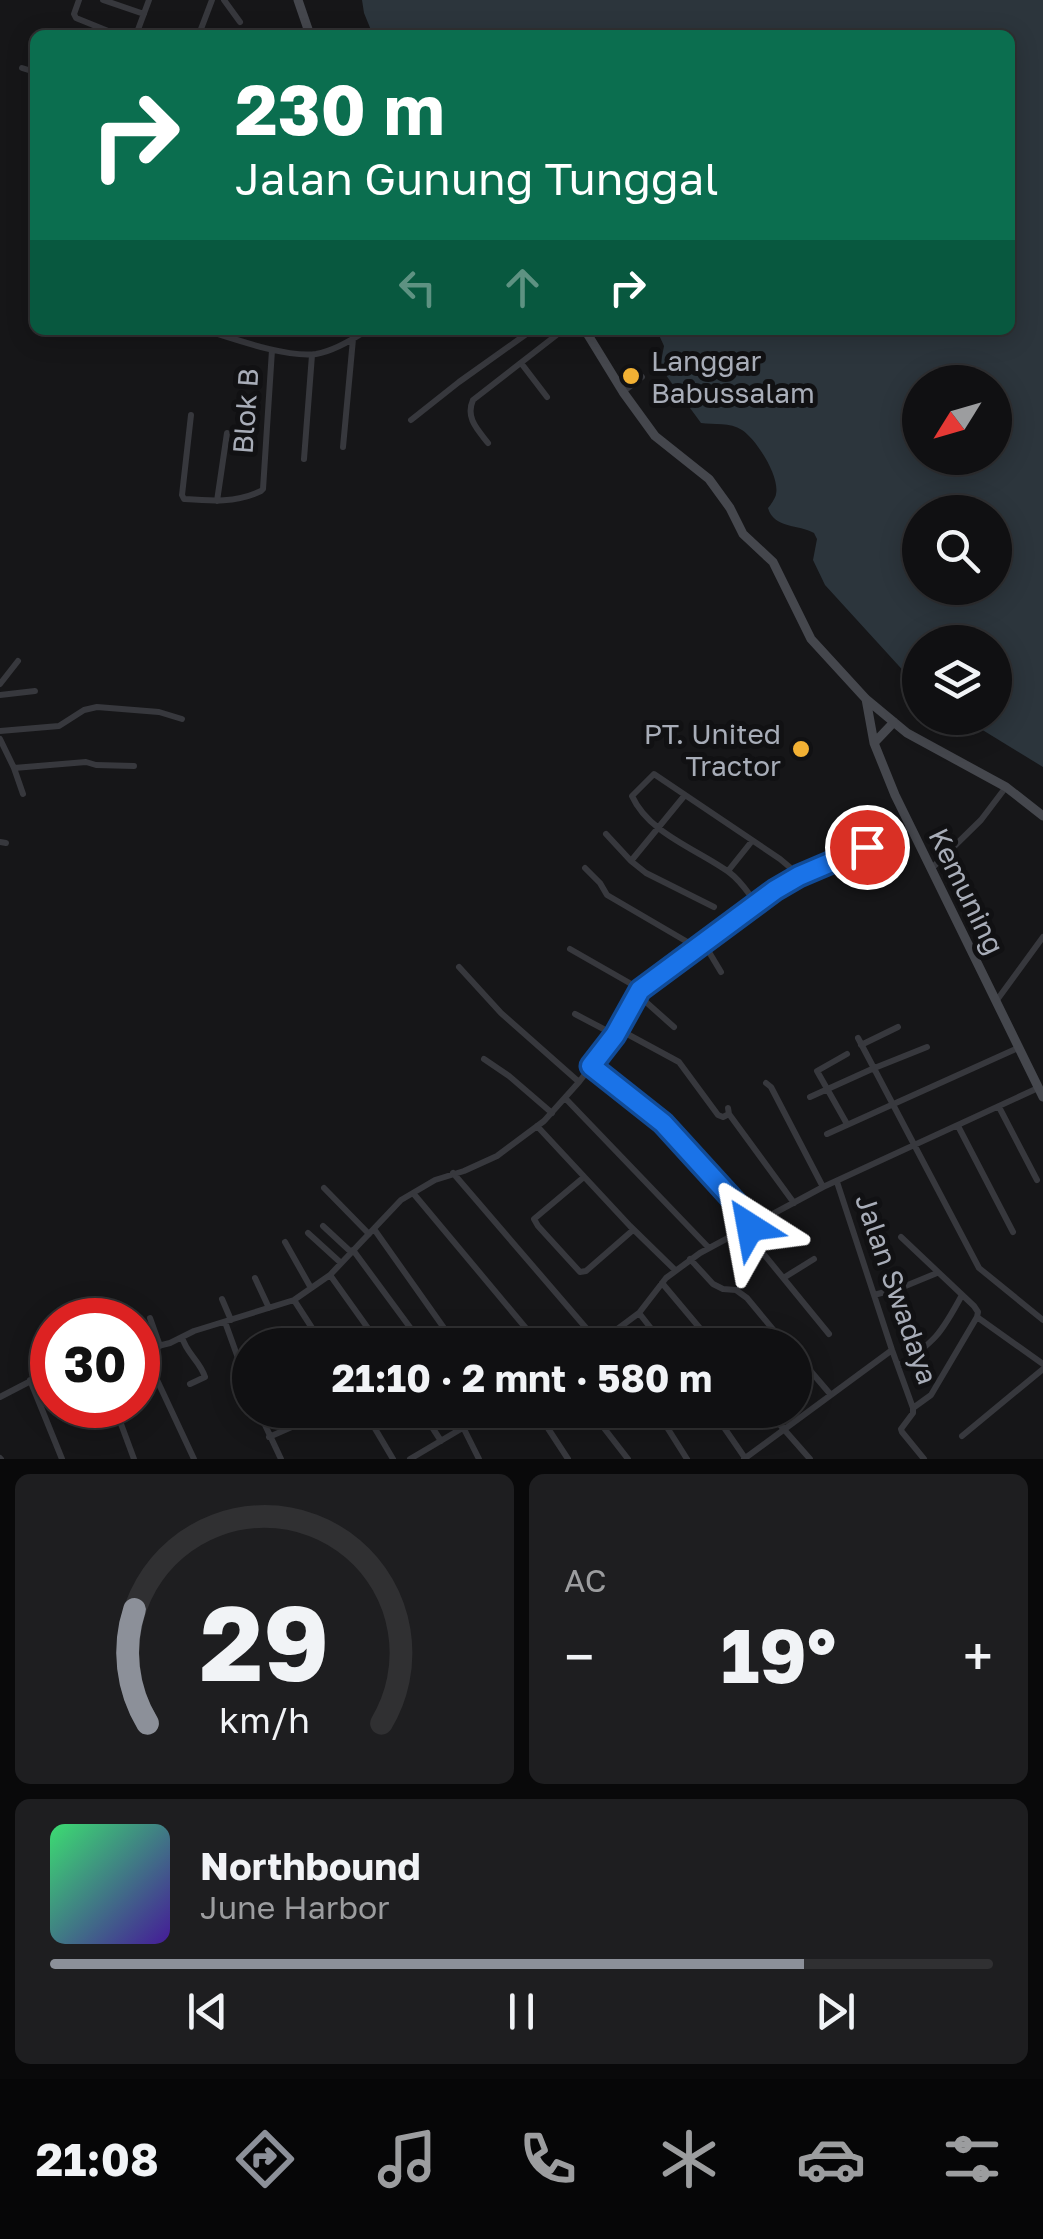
<!DOCTYPE html>
<html lang="id">
<head>
<meta charset="utf-8">
<style>
	body { margin:0; font-family:"Golos Text",sans-serif; background:#1e1e20; color:#f1f3f6; height:100vh; display:flex; flex-direction:column; font-size:38px; white-space:nowrap }
	* { box-sizing:border-box; margin:0 }
	p { font-size:32px; color:#9c9d9f }
	.icon { flex:none; width:55px; height:55px; fill:none; stroke:currentColor; stroke-width:2; stroke-linecap:round; stroke-linejoin:round }
	.map { position:relative; height:1459px; overflow:hidden }
	.panel { display:flex; flex-direction:column; gap:15px; padding:15px; background:#09090a; flex:1 }
	.panel>* { flex:none }
	.hud { position:absolute; left:30px; top:30px; width:985px; height:305px; border-radius:15px; box-shadow:0 5px 25px #0003,0 0 0 2px #303032; background:#0b6e4f; color:#fff; overflow:hidden }
	.needle { width:65px; rotate:233deg }
	.tools { position:absolute; left:902px; top:365px; display:grid; gap:20px }
	.tools a { display:grid; place-items:center; width:110px; height:110px; border-radius:50%; background:#101012; box-shadow:0 5px 25px #0003,0 0 0 2px #303032; font-size:50px }
	.speed { position:absolute; left:30px; top:1298px; display:flex; gap:20px; font-size:50px; font-weight:700; text-align:center }
	.speed>* { display:grid; place-content:center; width:130px; height:130px; border-radius:50%; background:#101012; box-shadow:0 5px 25px #0003,0 0 0 2px #303032; line-height:1 }
	.speed .limit { border:15px solid #d22; background:#fff; color:#111 }
	.pin { position:absolute; display:grid; place-items:center; width:85px; height:85px; color:#fff; margin:-42px; border:5px solid #fff; border-radius:50%; box-shadow:0 2px 10px #0007 }
	.me { position:absolute; width:110px; margin:-55px; rotate:326deg; stroke-linejoin:round; filter:drop-shadow(0 0 8px #0008) }
	.turn { display:flex; align-items:center; gap:35px; height:210px; padding:0 40px; font-size:45px }
	.turn .icon { width:130px; height:130px; stroke-width:2.5 }
	.turn b { display:block; font-size:70px; line-height:85px }
	.lanes { display:flex; align-items:center; height:95px; padding:0 40px; background:#0003; justify-content:center; gap:50px; direction:ltr }
	.lanes .off { opacity:.35 }
	.big { font-size:75px; font-weight:700; line-height:1.1 }
	.panel .tile { flex:1; display:flex; flex-direction:column; justify-content:center; gap:15px; min-width:0; padding:0 35px; border-radius:15px; background:#1e1e20 }
	.panel .dial { align-items:center; gap:0 }
	.dial svg { height:260px; overflow:visible; fill:none; stroke:#303032; stroke-width:7; stroke-linecap:round; text-anchor:middle }
	.dial text { fill:#f1f3f6; stroke:none }
	.song { display:flex; align-items:center; gap:30px }
	.cover { width:120px; height:120px; border-radius:15px; background:linear-gradient(135deg,hsl(140 70% 55%),hsl(260 70% 35%)) }
	.played { height:10px; border-radius:5px; background:linear-gradient(90deg,#8c9099 80%,#303032 80%) }
	.keys { display:flex; justify-content:space-around; direction:ltr }
	.heat { display:flex; justify-content:space-between; align-items:center; font-size:55px; direction:ltr }
	.panel .tiles { flex:1; display:grid; gap:15px; grid-template-columns:1fr 1fr }
	.tile:last-child { grid-column:span 2 }
	.trip { position:absolute; left:232px; top:1328px; width:580px; height:100px; border-radius:50px; background:#101012; box-shadow:0 5px 25px #0003,0 0 0 2px #303032; font-weight:700; line-height:100px; text-align:center }
	.menu { display:flex; height:160px; justify-content:space-around; align-items:center; background:#060607; color:#9c9d9f }
	.menu .icon { width:70px; height:70px }
	.menu .current { color:#8c9099 }
	.menu b { font-size:45px; color:#f1f3f6 }
	.map>svg:first-child { display:block }
	.water { fill:#2c353c; fill-rule:evenodd }
	.lines { fill:none; stroke-linecap:round; stroke-linejoin:round }
	.street { stroke:#37383d; stroke-width:6 }
	.secondary { stroke:#45474d; stroke-width:9 }
	.route-casing { stroke:#114b97; stroke-width:25 }
	.route { stroke:#1a73e8; stroke-width:18 }
	.poi-dot { fill:#f2b134; stroke:#111113; stroke-width:4 }
	.labels { text-anchor:middle; dominant-baseline:central; stroke-width:10; stroke-linejoin:round; paint-order:stroke }
	.poi-label { font-size:28px; fill:#a8adb8; stroke:#111113; text-anchor:start }
	.street-label { font-size:28px; fill:#a8adb8; stroke:#111113 }
</style>
</head>
<body>
<div class="map">
<svg width="1043" height="1459" viewBox="0 0 1043 1459">
	<rect width="100%" height="100%" fill="#161618"/>
	<!-- water -->
	<path class="water" d="M362,0H1043V767L963,718H995V642H920L919,688L825,585L813,560L817,539L814,533C799,524 774,529 768,508C770,506 776,497 776,494C780,476 756,439 742,430C730,422 714,425 701,423L660,367L664,346L659,335L647,337L644,330H1010V35H373L364,13ZM920,382H995V458H920ZM920,512H995V588H920Z"/>
	<g class="lines">
		<!-- street -->
		<path class="street" d="M79,0L74,14L76,18L118,35
			M103,0L144,14
			M224,0L240,22
			M201,29L212,0
			M136,35L149,0
			M22,68L35,72
			M205,330C234,339 287,358 316,354C334,351 352,340 367,330
			M521,363L547,397
			M623,392L642,377
			M191,415L182,495L184,499C211,501 236,503 261,491L263,489L272,350
			M411,420L459,382L532,330
			M488,443C478,430 465,418 473,400L563,330
			M343,447L353,339
			M304,459L312,355
			M217,501L227,433
			M0,684L18,661
			M0,695L35,691
			M0,731L59,726L84,710L97,707L159,712L182,719
			M0,739L14,768L23,794
			M14,768L86,762L96,765L134,766
			M685,795L631,861L646,873L714,907
			M606,834L631,861
			M0,842L6,843
			M585,868L600,883L607,895L696,947
			M932,868L981,820L1006,787
			M728,871L752,841
			M756,903C748,893 741,881 730,873C699,850 649,834 632,796L654,774L780,859L799,875
			M703,942L721,972
			M570,949L640,989
			M459,967L501,1013L579,1082
			M637,994L674,1027
			M997,1000L1043,937
			M575,1014L615,1035
			M618,1029L679,1062L718,1115L723,1117L729,1114
			M858,1038L979,1268L1043,1320
			M861,1045L898,1027
			M847,1054L817,1071L847,1124
			M484,1059L509,1076L552,1113
			M591,1066L663,1123L755,1224
			M766,1083L771,1087L823,1187
			M810,1097L872,1069L927,1047
			M565,1098L709,1248
			M999,1107L1037,1180
			M728,1108L729,1114L794,1203
			M537,1126L630,1226L675,1270
			M958,1126L1013,1232
			M827,1134L1018,1048
			M453,1173L599,1343
			M584,1177L534,1219L538,1226L580,1272L586,1271L633,1230
			M837,1182L892,1350L913,1408V1413L901,1429L902,1432L924,1459
			M324,1188L369,1234
			M413,1193L540,1345
			M323,1226L351,1252
			M374,1229L456,1345
			M744,1230L829,1334
			M308,1233L341,1263
			M901,1237L974,1306L978,1312L977,1317L1043,1364
			M285,1242L311,1288
			M353,1250L423,1345
			M690,1259L713,1284L723,1289L736,1290L747,1298L786,1345
			M330,1275L380,1345
			M785,1277L814,1259
			M255,1278L269,1308
			M662,1283L714,1345
			M874,1295L903,1287L937,1273
			M222,1299L231,1320
			M294,1300L323,1345
			M639,1313L664,1345
			M150,1318L160,1346
			M225,1322L250,1391
			M182,1337C186,1353 200,1361 205,1377L190,1384
			M596,1345L639,1313L666,1278L700,1253L823,1187L1038,1088
			M143,1350L194,1459
			M138,1351L170,1343L194,1331L294,1300L330,1275L401,1200L435,1180L464,1171L497,1156L544,1121L579,1082L615,1035L640,989L775,890L799,875L911,827
			M795,1356L808,1368L831,1395
			M898,1366C935,1342 941,1334 962,1295
			M30,1380L62,1459
			M0,1397L52,1370
			M114,1405L134,1459
			M913,1408L931,1395L977,1317
			M258,1410L281,1459
			M364,1410L393,1459
			M421,1410L441,1441
			M470,1410L477,1420
			M536,1410L568,1459
			M590,1410L628,1459
			M656,1410L687,1459
			M712,1410L745,1458
			M767,1410L810,1459
			M464,1429L479,1459
			M962,1436L1043,1369
			M269,1437L294,1426
			M0,1458L1,1459
			M410,1459L493,1410
			M744,1459L892,1350"/>
		<!-- secondary -->
		<path class="secondary" d="M298,0L310,35
			M585,330L623,392L655,436L709,479L730,508L743,534L773,562L811,639L866,699L907,733L1006,787L1043,816
			M866,699L874,743L895,795L1043,1097
			M874,743L894,722"/>
	</g>
	<g class="lines">
		<!-- route casing -->
		<g class="route-casing">
			<path id="route" d="M750,1227L755,1224L663,1123L591,1066L615,1035L640,990L775,890L799,876L867,847"/>
		</g>
		<!-- route -->
		<use href="#route" class="route"/>
	</g>
	<!-- markers -->
	<g class="poi-dot">
		<circle cx="631" cy="376" r="10"/>
		<circle cx="801" cy="749" r="10"/>
	</g>
	<g class="labels">
		<!-- poi labels -->
		<g class="poi-label">
			<text x="651" y="360">Langgar<tspan x="651" dy="32">Babussalam</tspan></text>
			<text x="781" y="733" text-anchor="end">PT. United<tspan x="781" dy="32">Tractor</tspan></text>
		</g>
		<!-- street labels -->
		<g class="street-label">
			<text transform="translate(245 411) rotate(-86)">Blok B</text>
			<text transform="translate(967 891) rotate(64)">Kemuning</text>
			<text transform="translate(897 1289) rotate(71)">Jalan Swadaya</text>
		</g>
	</g>
</svg>
<div class="tools">
<a><svg class="needle" viewBox="-14 -14 28 28"><path d="M0-13l5 13h-10z" fill="#e53935"/><path d="M0 13l5-13h-10z" fill="#9c9d9f"/></svg></a>
<a><svg class="icon" aria-label="search" viewBox="0 0 24 24"><circle cx="10" cy="10" r="6"/><path d="M15 15l6 6"/></svg></a>
<a><svg class="icon" aria-label="layers" viewBox="0 0 24 24"><path d="M12 4l9 5-9 5-9-5zM3 14l9 5 9-5"/></svg></a>
</div>
<div class="speed"><div class="limit">30</div></div>
<div class="pin" style="left:867px;top:847px;background:#d93025"><svg class="icon" aria-label="arrive" viewBox="0 0 24 24"><path d="M6 21V4h12l-3 4 3 4H6"/></svg></div>
<svg class="me" style="left:750px;top:1227px" viewBox="-20 -20 40 40"><path d="M0-17L14 15 0 8-14 15z" fill="#1a73e8" stroke="#fff" stroke-width="4"/></svg>
<div class="trip">21:10 · 2 mnt · 580 m</div>
<div class="hud">
<div class="turn"><svg class="icon" aria-label="right" viewBox="0 0 24 24"><path d="M7 20v-9h11M14 6l5 5-5 5"/></svg><div><b>230 m</b>Jalan Gunung Tunggal</div></div>
<div class="lanes"><svg class="icon off" aria-label="left" viewBox="0 0 24 24"><path d="M17 20v-9H6M10 6l-5 5 5 5"/></svg><svg class="icon off" aria-label="ahead" viewBox="0 0 24 24"><path d="M12 20V5M6 11l6-6 6 6"/></svg><svg class="icon" aria-label="right" viewBox="0 0 24 24"><path d="M7 20v-9h11M14 6l5 5-5 5"/></svg></div>
</div>
</div>
<section class="panel">
<div class="tiles">
<div class="tile dial"><svg viewBox="0 0 100 80">
<path d="M14 69A42 42 0 1 1 86 69"/>
<path d="M14 69A42 42 0 0 1 10 34" stroke="#8c9099"/>
<text x="50" y="56" font-size="32" font-weight="700">29</text>
<text x="50" y="72" font-size="11">km/h</text>
</svg></div>
<div class="tile"><p>AC</p>
<div class="heat"><a>−</a><b class="big">19°</b><a>+</a></div>
</div>
<div class="tile">
<div class="song"><i class="cover"></i><div><b>Northbound</b><p>June Harbor</p></div></div>
<div class="played"></div>
<div class="keys"><svg class="icon" aria-label="previous" viewBox="0 0 24 24"><path d="M18 5L8 12l10 7zM5 5v14"/></svg><svg class="icon" aria-label="pause" viewBox="0 0 24 24"><path d="M8 5v14M16 5v14"/></svg><svg class="icon" aria-label="next" viewBox="0 0 24 24"><path d="M6 5l10 7-10 7zM19 5v14"/></svg></div>
</div>
</div>
</section>
<nav class="menu">
<b>21:08</b>
<svg class="icon current" aria-label="directions" viewBox="0 0 24 24"><path d="M12 3l9 9-9 9-9-9zM9 14v-3h6M13 9l2 2-2 2"/></svg>
<svg class="icon" aria-label="music" viewBox="0 0 24 24"><path d="M9 18V5l10-2v13"/><circle cx="6" cy="18" r="3"/><circle cx="16" cy="16" r="3"/></svg>
<svg class="icon" aria-label="phone" viewBox="0 0 24 24"><path d="M5 4h4l2 5-3 2q2 4 5 5l2-3 5 2v4C11 20 4 13 5 4z"/></svg>
<svg class="icon" aria-label="climate" viewBox="0 0 24 24"><path d="M12 3v18M4 7l16 10M4 17L20 7"/></svg>
<svg class="icon" aria-label="car" viewBox="0 0 24 24"><path d="M5 17H2v-5l4-1 3-4h7l3 4 3 1v5h-3M9 17h6M6 11h13"/><circle cx="7" cy="17" r="2"/><circle cx="17" cy="17" r="2"/></svg>
<svg class="icon" aria-label="filters" viewBox="0 0 24 24"><path d="M4 7h16M4 17h16"/><circle cx="9" cy="7" r="2"/><circle cx="15" cy="17" r="2"/></svg>
</nav>
</body>
</html>
